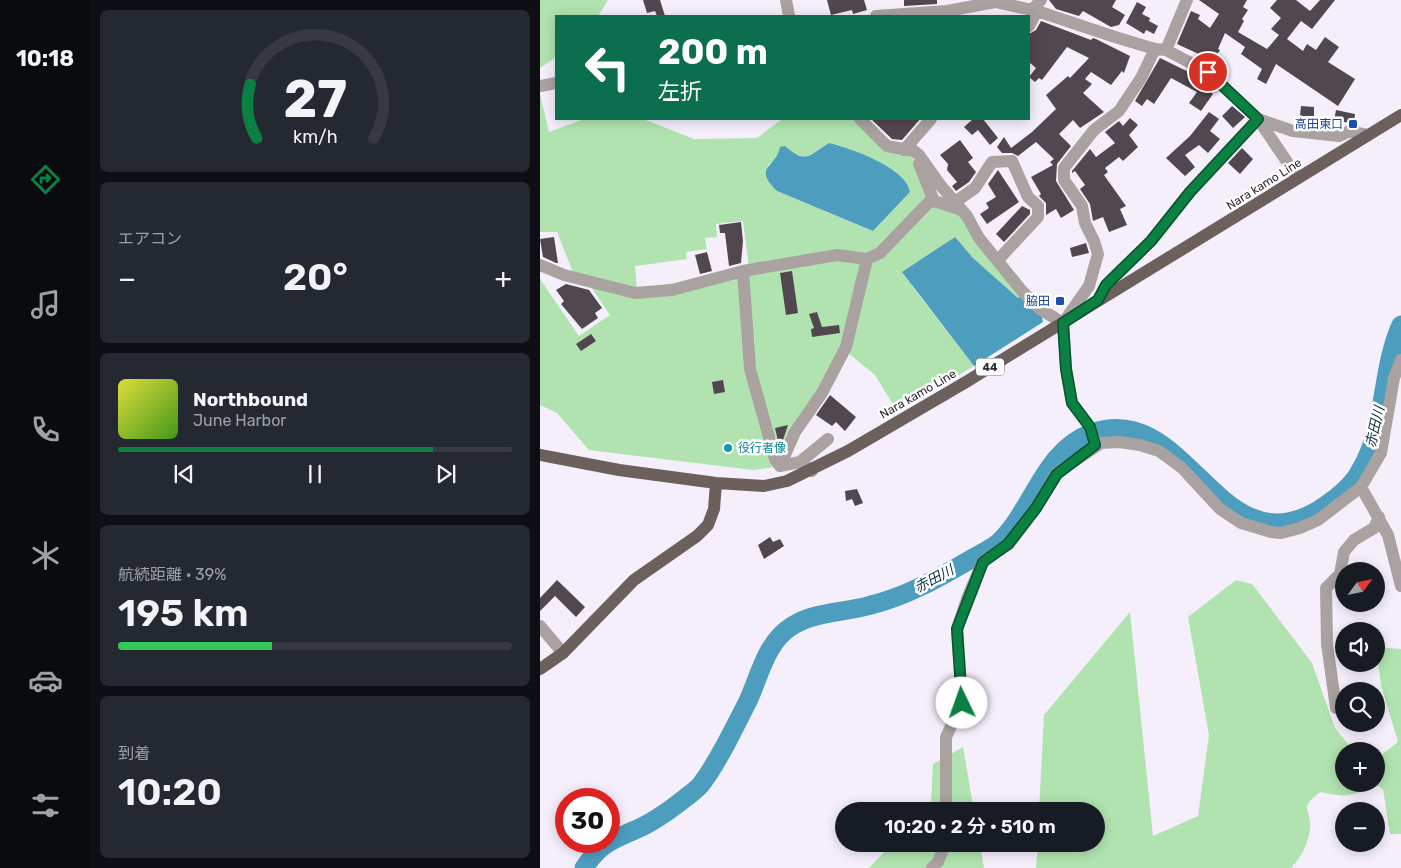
<!DOCTYPE html>
<html lang="ja">
<head>
<meta charset="utf-8">
<style>
	body { margin:0; font-family:Rubik,"Noto Sans JP",sans-serif; background:#242831; color:#f1f3f6; height:100vh; display:flex; flex-direction:column; font-size:19px; white-space:nowrap }
	* { box-sizing:border-box; margin:0 }
	p { font-size:16px; color:#9ea1a6 }
	.icon { flex:none; width:28px; height:28px; fill:none; stroke:currentColor; stroke-width:2; stroke-linecap:round; stroke-linejoin:round }
	.map { position:relative; flex:1; overflow:hidden }
	.panel { display:flex; flex-direction:column; gap:10px; padding:10px; background:#0d0f14; width:450px }
	.panel>* { flex:none }
	.banner { position:absolute; left:15px; top:15px; width:475px; height:105px; border-radius:0px; box-shadow:0 2px 12px #0003; background:#0b6e4f; color:#fff; overflow:hidden }
	.needle { width:32px; rotate:57deg }
	.fabs { position:absolute; left:795px; top:562px; display:grid; gap:10px }
	.fabs a { display:grid; place-items:center; width:50px; height:50px; border-radius:50%; background:#171b24; box-shadow:0 2px 12px #0003; font-size:25px }
	.speed { position:absolute; left:15px; top:788px; display:flex; gap:10px; font-size:25px; font-weight:700; text-align:center }
	.speed>* { display:grid; place-content:center; width:65px; height:65px; border-radius:50%; background:#171b24; box-shadow:0 2px 12px #0003; line-height:1 }
	.speed .limit { border:8px solid #d22; background:#fff; color:#111 }
	.pin { position:absolute; display:grid; place-items:center; width:42px; height:42px; color:#fff; margin:-21px; border:2px solid #fff; border-radius:50%; box-shadow:0 1px 5px #0007 }
	.me { position:absolute; width:55px; margin:-28px; rotate:357deg; stroke-linejoin:round; filter:drop-shadow(0 0 4px #0008) }
	.turn { display:flex; align-items:center; gap:18px; height:105px; padding:0 20px; font-size:22px }
	.turn .icon { width:65px; height:65px; stroke-width:2.5 }
	.turn b { display:block; font-size:35px; line-height:42px }
	.big { font-size:38px; font-weight:600; line-height:1.1 }
	.panel .tile { flex:1; display:flex; flex-direction:column; justify-content:center; gap:8px; min-width:0; padding:0 18px; border-radius:8px; background:#242831 }
	.panel .dial { align-items:center; gap:0 }
	.dial svg { height:130px; overflow:visible; fill:none; stroke:#363941; stroke-width:7; stroke-linecap:round; text-anchor:middle }
	.dial text { fill:#f1f3f6; stroke:none }
	.song { display:flex; align-items:center; gap:15px }
	.cover { width:60px; height:60px; border-radius:8px; background:linear-gradient(135deg,hsl(60 70% 55%),hsl(100 70% 35%)) }
	.played { height:5px; border-radius:2px; background:linear-gradient(90deg,#0b8043 80%,#363941 80%) }
	.keys { display:flex; justify-content:space-around; direction:ltr }
	.heat { display:flex; justify-content:space-between; align-items:center; font-size:28px; direction:ltr }
	.charge { height:8px; border-radius:4px; background:linear-gradient(90deg,#34c759 39%,#363941 0) }
	.trip { position:absolute; left:295px; top:802px; width:270px; height:50px; border-radius:25px; background:#171b24; box-shadow:0 2px 12px #0003; font-weight:600; line-height:50px; text-align:center }
	main { display:flex; flex:1; min-height:0 }
	.tabs { display:flex; flex-direction:column; width:90px; justify-content:space-around; align-items:center; background:#090b0e; color:#9ea1a6 }
	.tabs .icon { width:35px; height:35px }
	.tabs .current { color:#0b8043 }
	.tabs b { font-size:22px; color:#f1f3f6 }
	.map>svg:first-child { display:block }
	.green { fill:#b0e3af; fill-rule:evenodd }
	.water { fill:#4d9dbf }
	.lines { fill:none; stroke-linecap:round; stroke-linejoin:round }
	.river { stroke:#4d9dbf; stroke-width:19 }
	.building { fill:#51474f }
	.minor { stroke:#a9a2a0; stroke-width:12 }
	.major { stroke:#6c605d; stroke-width:12 }
	.route-casing { stroke:#07532c; stroke-width:12 }
	.route { stroke:#0b8043; stroke-width:9 }
	.transit-dot { fill:#1a4fb4; stroke:#fff; stroke-width:2 }
	.culture-dot { fill:#0f9aa8; stroke:#fff; stroke-width:2 }
	.labels { text-anchor:middle; dominant-baseline:central; stroke-width:5; stroke-linejoin:round; paint-order:stroke }
	.shield { fill:#fff; stroke:#6d6b6e; stroke-width:1 }
	.shield-label { font-size:11px; font-weight:bold; fill:#2e2b30 }
	.transit-label { font-size:12px; fill:#164399; stroke:#fff; text-anchor:end }
	.street-label { font-size:12px; fill:#2e2b30; stroke:#fff }
	.culture-label { font-size:12px; fill:#0d838f; stroke:#fff; text-anchor:start }
	.water-label { font-size:14px; font-style:italic; fill:#0b3140; stroke:#fff }
</style>
</head>
<body>
<main>
<nav class="tabs">
<b>10:18</b>
<svg class="icon current" aria-label="directions" viewBox="0 0 24 24"><path d="M12 3l9 9-9 9-9-9zM9 14v-3h6M13 9l2 2-2 2"/></svg>
<svg class="icon" aria-label="music" viewBox="0 0 24 24"><path d="M9 18V5l10-2v13"/><circle cx="6" cy="18" r="3"/><circle cx="16" cy="16" r="3"/></svg>
<svg class="icon" aria-label="phone" viewBox="0 0 24 24"><path d="M5 4h4l2 5-3 2q2 4 5 5l2-3 5 2v4C11 20 4 13 5 4z"/></svg>
<svg class="icon" aria-label="climate" viewBox="0 0 24 24"><path d="M12 3v18M4 7l16 10M4 17L20 7"/></svg>
<svg class="icon" aria-label="car" viewBox="0 0 24 24"><path d="M5 17H2v-5l4-1 3-4h7l3 4 3 1v5h-3M9 17h6M6 11h13"/><circle cx="7" cy="17" r="2"/><circle cx="17" cy="17" r="2"/></svg>
<svg class="icon" aria-label="filters" viewBox="0 0 24 24"><path d="M4 7h16M4 17h16"/><circle cx="9" cy="7" r="2"/><circle cx="15" cy="17" r="2"/></svg>
</nav>
<section class="panel">
<div class="tile dial"><svg viewBox="0 0 100 80">
<path d="M14 69A42 42 0 1 1 86 69"/>
<path d="M14 69A42 42 0 0 1 10 36" stroke="#0b8043"/>
<text x="50" y="56" font-size="32" font-weight="700">27</text>
<text x="50" y="72" font-size="11">km/h</text>
</svg></div>
<div class="tile"><p>エアコン</p>
<div class="heat"><a>−</a><b class="big">20°</b><a>+</a></div>
</div>
<div class="tile">
<div class="song"><i class="cover"></i><div><b>Northbound</b><p>June Harbor</p></div></div>
<div class="played"></div>
<div class="keys"><svg class="icon" aria-label="previous" viewBox="0 0 24 24"><path d="M18 5L8 12l10 7zM5 5v14"/></svg><svg class="icon" aria-label="pause" viewBox="0 0 24 24"><path d="M8 5v14M16 5v14"/></svg><svg class="icon" aria-label="next" viewBox="0 0 24 24"><path d="M6 5l10 7-10 7zM19 5v14"/></svg></div>
</div>
<div class="tile"><p>航続距離 · 39%</p><b class="big">195 km</b><div class="charge"></div></div>
<div class="tile"><p>到着</p><b class="big">10:20</b></div>
</section>
<div class="map">
<svg width="861" height="868" viewBox="0 0 861 868">
	<rect width="100%" height="100%" fill="#f5effc"/>
	<!-- green -->
	<path class="green" d="M0,0H68L58,16H16V57L0,68Z
		M0,94L9,132L44,119H103L154,139L217,138L242,119H316L371,155L377,164L391,199L337,251L209,268L203,221L176,224L177,237L165,238L167,249L146,252L147,259L95,266L97,290L34,275L17,232H0ZM290,143C327,153 342,165 370,192L333,231L237,191L228,165L237,158L240,148C269,160 263,159 290,143Z
		M387,206L419,212L482,296L478,298L433,258L414,237L372,286L434,366L357,411L335,375L307,352L328,261Z
		M298,258L325,261L303,349L242,453L237,454L213,369L207,274Z
		M202,273V296L235,467L213,470L49,450L17,413L0,405V279L39,336L70,315L47,281L83,291Z
		M696,580L712,584L772,663L795,728L814,751H804V784H836V759L858,742L841,685L836,647L861,649V834H850L843,789L835,784C814,797 805,798 781,792C757,808 772,810 770,829C768,845 761,857 751,868H496L498,844H556V811H499L504,715L590,612L613,836L658,816L669,735L648,617Z
		M423,747L434,811H382L391,802L393,764Z
		M352,844H440L444,868H329Z"/>
	<!-- water -->
	<path class="water" d="M289,143C310,148 367,168 370,192L333,231L237,191C212,167 236,168 240,147L245,146C265,164 269,156 289,143Z
		M415,237L433,258L478,298L482,296L502,317L503,322L434,366L362,272Z"/>
	<g class="lines">
		<!-- river -->
		<path class="river" d="M44,868C60,844 70,841 95,830C112,823 130,810 144,799C150,794 158,789 162,783C180,759 194,728 208,701C220,675 226,642 252,626C276,611 305,613 331,605C368,596 400,577 433,558C441,553 451,549 458,543C493,511 503,450 552,433C646,399 678,569 777,511C793,501 811,488 820,471C847,426 840,372 861,325"/>
	</g>
	<!-- building -->
	<path class="building" d="M103,0H120L125,16H117L115,11L107,13Z
		M287,0H324L327,10L313,14L312,10L291,15Z
		M364,0H397V4L364,6Z
		M509,0H576L572,7L585,15L579,25L571,27L543,11L539,16L516,9Z
		M659,0H707L703,7L708,10L702,19L704,21L698,32L727,49L739,35L731,29L741,18L730,8L737,0H756L770,11L780,0H795L772,29L761,21L747,39L763,51L767,44L776,50L785,37L799,47L788,62L815,79L798,106L736,64L726,84L717,79L722,69L701,54L705,47L685,33L678,49L680,50L671,64L661,59L663,56L637,44L651,11L660,15L658,19L670,28L679,14Z
		M597,2L606,7L602,14L610,18L609,21L618,26L614,34L606,30L604,34L586,23Z
		M501,21L551,40L553,38L556,39L590,56L584,73L582,71L571,85L551,72L545,79L552,84L543,93L564,112L540,128L533,120L519,134L531,146L517,164L516,181L534,210L521,218L516,209L506,215V203L499,196L501,194L491,177L513,165L510,162L514,159L496,142L478,156L472,153H462L457,147L464,137L471,148L492,132L516,109L506,95L528,76L530,78L549,58L527,47L502,80L499,78L495,82L489,77L496,68L489,62V34L496,30Z
		M620,58L663,79L670,85L667,88L673,94L661,111L649,103L657,92L631,78L614,104L607,99L602,106L595,101Z
		M692,106L705,117L693,128L682,116Z
		M761,106L774,107V116H760Z
		M796,110L815,114L814,123L794,121Z
		M669,112L679,119L670,131L680,139L668,153L659,145L645,155L655,167L645,176L626,158L650,136Z
		M590,118L598,125L589,135L598,147L583,161L579,157L565,168L568,172L564,175L586,206L580,209L587,225L569,232L563,217L553,221L550,204L540,189L545,185L535,171L532,173V171L550,149L556,157L575,143L565,132L579,121L583,126Z
		M331,119H380L362,140L352,139Z
		M433,119H443L458,138L450,145L438,130L432,135L424,127Z
		M420,140L433,158L428,162L436,172L429,182L416,191L412,186L417,182L407,170L408,164L400,155Z
		M702,148L713,159L700,174L688,163Z
		M458,170L479,202L447,224L440,214L449,208L446,203L456,197L448,184Z
		M482,206L490,210V214L464,242L456,234Z
		M201,222L203,241L201,263L189,266L185,233H180L179,225Z
		M14,237L18,263H16L3,257L0,239Z
		M546,243L549,253L532,257L530,248Z
		M167,252L172,271L160,274L155,255Z
		M252,271L258,313L246,315L240,273Z
		M26,284L49,290L62,308L55,313L58,318L42,329L21,304L24,301L16,290Z
		M277,312L282,327L299,325L300,333L272,337L271,329L274,328L269,314Z
		M51,334L56,341L41,351L36,344Z
		M183,380L185,392L174,394L172,382Z
		M290,395L316,417L305,431L296,422L292,426L276,415Z
		M248,425L243,440L238,441L235,428Z
		M317,489L323,503L315,506L312,499L306,501L305,491Z
		M230,537L233,542L240,539L244,546L224,559L218,545Z
		M17,580L45,607L36,617L15,596L0,611V598Z"/>
	<g class="lines">
		<!-- minor -->
		<path class="minor" d="M246,0L249,16
			M492,10L501,0
			M336,16L407,11L455,2L497,11L575,37L615,49L626,50L668,72L718,119L758,178
			M489,26L497,11
			M626,50L647,0
			M0,86L16,83
			M320,119L347,146L374,151L379,155L401,186L427,216L439,238L482,291L500,309L523,323
			M718,119L753,131L799,136L810,131L828,135
			M364,150L391,119
			M379,164L394,201
			M415,202L435,188L452,162L472,161L488,197L498,206V217L458,260
			M0,265L24,275L95,293L132,290L203,271L210,369L235,459L240,466L260,462L272,471
			M203,271L297,255L327,259L340,253L389,202L394,201L422,210
			M558,300L566,285L611,241L650,192L718,119
			M555,445L550,427L532,403L526,369L523,323L549,286L558,254L554,241L545,223L542,206L524,180V168L554,130L579,111L601,78L615,49
			M260,462L288,439
			M240,466L255,432L282,393L306,347L327,259
			M821,487L848,535L861,586
			M0,626L23,653
			M796,708L787,644L786,588L800,574L804,552L814,540L834,528L839,517
			M406,811V737L422,703L417,629L428,596L443,561L469,544L496,508L517,473L561,443L579,442L600,445L619,451L642,468L680,509L701,523L731,532L741,533L760,528L778,520L821,487L841,453L854,378L861,360
			M392,868L398,862L405,844"/>
		<!-- major -->
		<path class="major" d="M0,455L79,470L176,483L224,486L247,481L308,451L426,382L861,115
			M0,669L23,653L94,580L157,536L168,525L174,509L176,483"/>
	</g>
	<g class="lines">
		<!-- route casing -->
		<g class="route-casing">
			<path id="route" d="M422,703L417,629L443,562L468,544L496,508L517,474L555,445L550,427L532,403L526,369L523,323L558,300L566,285L611,241L650,192L718,119L668,72"/>
		</g>
		<!-- route -->
		<use href="#route" class="route"/>
	</g>
	<!-- markers -->
	<g class="transit-dot">
		<rect x="808" y="119" width="10" height="10" rx="2.5"/>
		<rect x="515" y="296" width="10" height="10" rx="2.5"/>
	</g>
	<circle class="culture-dot" cx="188" cy="448" r="5"/>
	<g class="labels">
		<!-- shield labels -->
		<rect class="shield" x="436" y="358.5" width="28" height="17" rx="4"/>
		<g class="shield-label">
			<text x="450" y="367">44</text>
		</g>
		<!-- transit labels -->
		<g class="transit-label">
			<text x="803" y="124">高田東口</text>
			<text x="510" y="301">脇田</text>
		</g>
		<!-- street labels -->
		<g class="street-label">
			<text transform="translate(724 184) rotate(-32)">Nara kamo Line</text>
			<text transform="translate(378 394) rotate(-30)">Nara kamo Line</text>
		</g>
		<!-- culture labels -->
		<g class="culture-label">
			<text x="198" y="448">役行者像</text>
		</g>
		<!-- water labels -->
		<g class="water-label">
			<text transform="translate(835 427) rotate(-77)">赤田川</text>
			<text transform="translate(394 579) rotate(-28)">赤田川</text>
		</g>
	</g>
</svg>
<div class="fabs">
<a><svg class="needle" viewBox="-14 -14 28 28"><path d="M0-13l5 13h-10z" fill="#e53935"/><path d="M0 13l5-13h-10z" fill="#9ea1a6"/></svg></a>
<a><svg class="icon" aria-label="sound" viewBox="0 0 24 24"><path d="M4 9h4l5-4v14l-5-4H4zM17 9q2 3 0 6"/></svg></a>
<a><svg class="icon" aria-label="search" viewBox="0 0 24 24"><circle cx="10" cy="10" r="6"/><path d="M15 15l6 6"/></svg></a>
<a>+</a>
<a>−</a>
</div>
<div class="speed"><div class="limit">30</div></div>
<div class="pin" style="left:668px;top:72px;background:#d93025"><svg class="icon" aria-label="arrive" viewBox="0 0 24 24"><path d="M6 21V4h12l-3 4 3 4H6"/></svg></div>
<svg class="me" style="left:422px;top:703px" viewBox="-20 -20 40 40"><circle r="19" fill="#fff"/><path d="M0-13L10 11 0 6-10 11z" fill="#0b8043"/></svg>
<div class="trip">10:20 · 2 分 · 510 m</div>
<div class="banner">
<div class="turn"><svg class="icon" aria-label="left" viewBox="0 0 24 24"><path d="M17 20v-9H6M10 6l-5 5 5 5"/></svg><div><b>200 m</b>左折</div></div>
</div>
</div>
</main>
</body>
</html>
